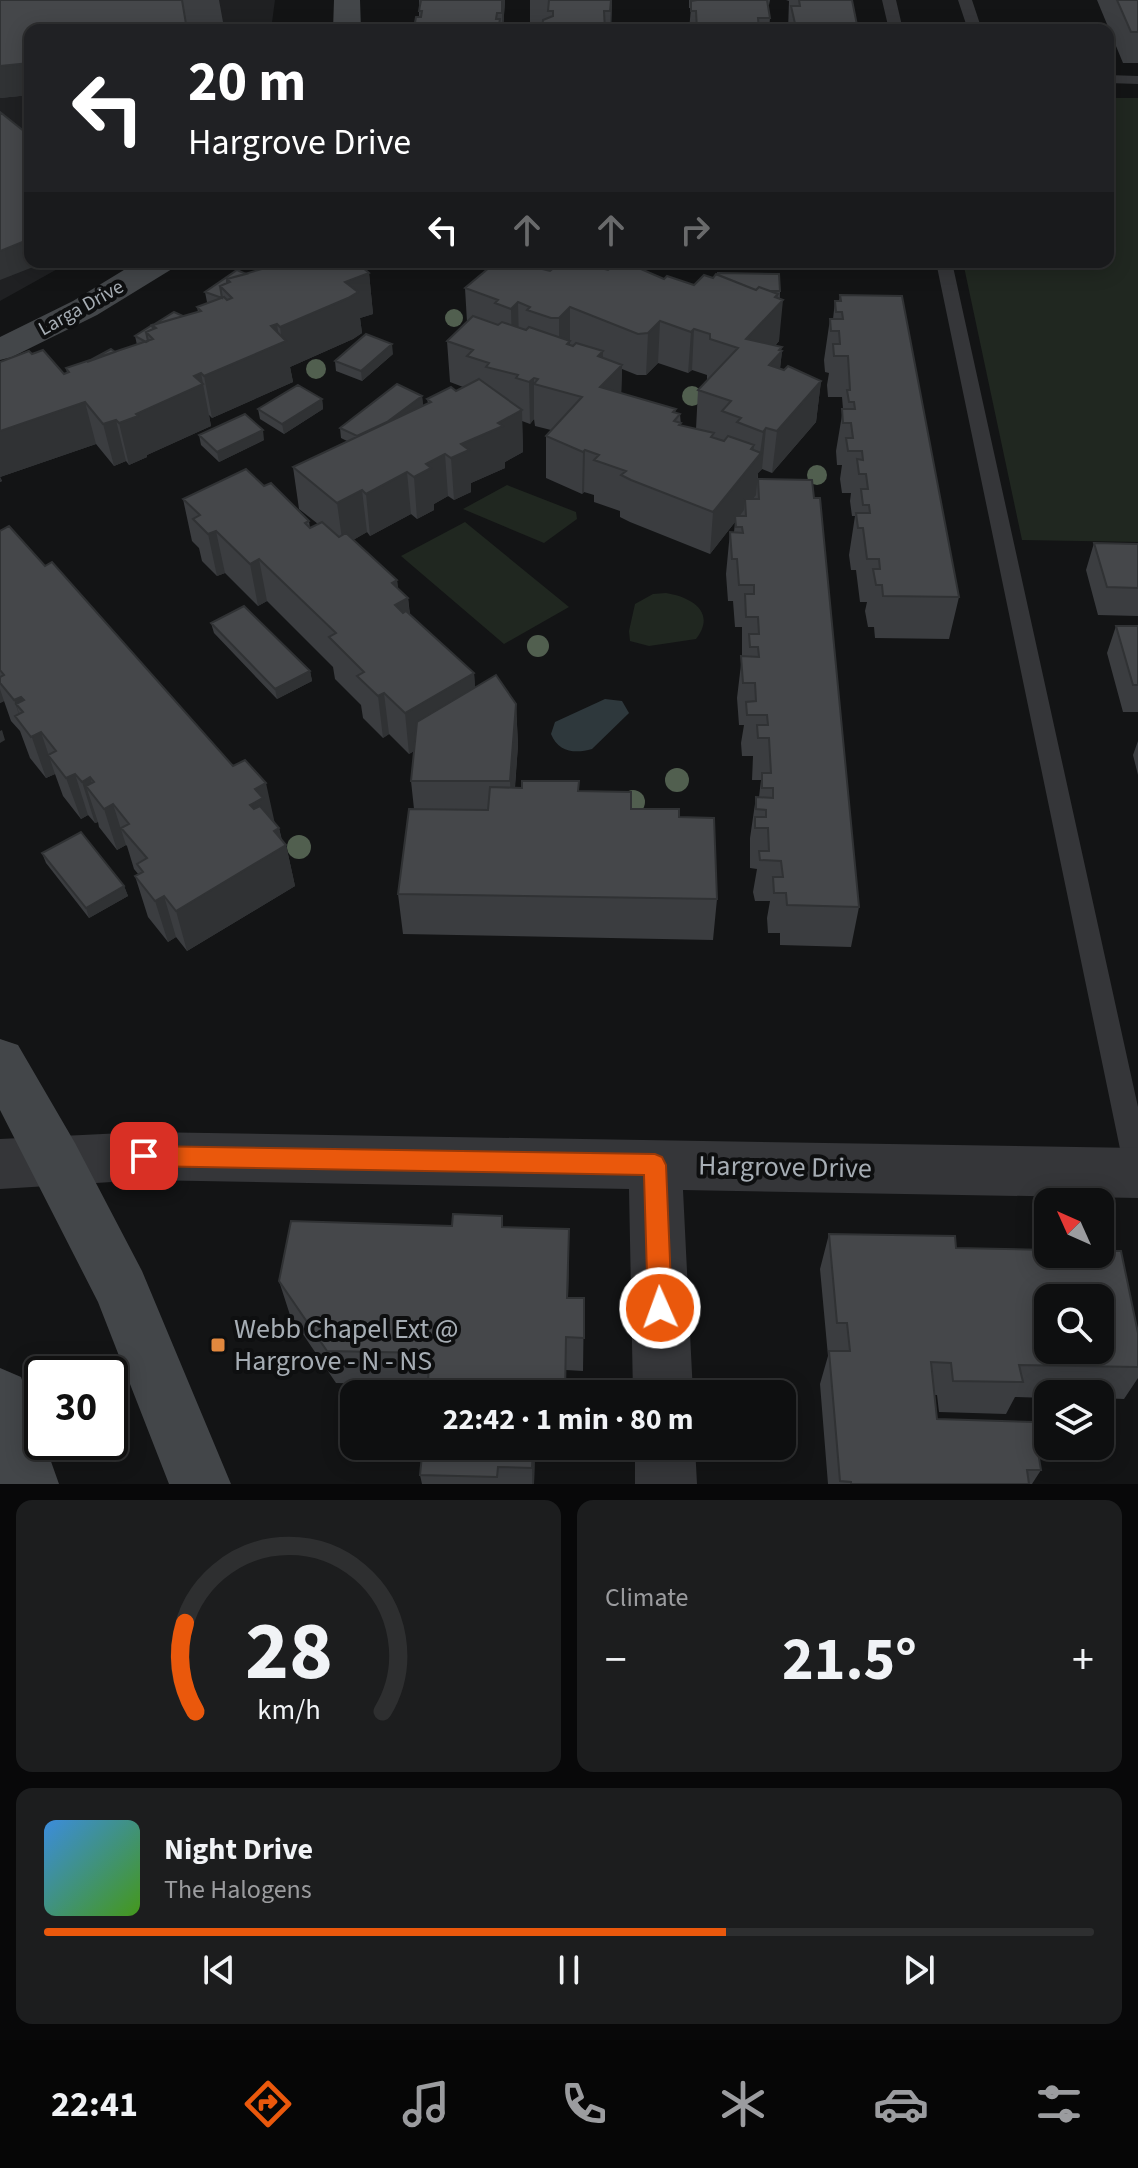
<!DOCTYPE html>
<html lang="en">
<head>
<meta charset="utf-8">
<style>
	body { margin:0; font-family:"Source Sans 3",sans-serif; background:#1c1d1e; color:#f1f3f6; height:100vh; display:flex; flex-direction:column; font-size:30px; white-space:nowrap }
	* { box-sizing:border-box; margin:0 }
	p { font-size:26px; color:#9b9c9f }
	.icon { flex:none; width:44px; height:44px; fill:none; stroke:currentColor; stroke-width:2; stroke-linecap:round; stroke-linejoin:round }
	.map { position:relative; height:1484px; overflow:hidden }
	.panel { display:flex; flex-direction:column; gap:16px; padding:16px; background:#080809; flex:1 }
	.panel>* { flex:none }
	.guide { position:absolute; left:24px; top:24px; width:1090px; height:244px; border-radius:16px; box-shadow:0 4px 20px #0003,0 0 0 2px #2e2f30; background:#202124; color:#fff; overflow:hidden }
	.needle { width:52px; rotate:315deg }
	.controls { position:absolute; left:1034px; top:1188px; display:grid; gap:16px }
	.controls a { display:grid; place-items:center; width:80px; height:80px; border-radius:16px; background:#0e0f10; box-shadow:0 4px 20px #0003,0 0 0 2px #2e2f30; font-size:40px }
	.speed { position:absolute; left:24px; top:1356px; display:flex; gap:16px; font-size:40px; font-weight:700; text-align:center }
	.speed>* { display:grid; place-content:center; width:104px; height:104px; border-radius:50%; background:#0e0f10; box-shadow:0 4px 20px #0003,0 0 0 2px #2e2f30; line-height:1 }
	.speed .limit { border:4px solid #111; border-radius:12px; background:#fff; color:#111 }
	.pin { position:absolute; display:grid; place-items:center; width:68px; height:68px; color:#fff; margin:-34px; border-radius:16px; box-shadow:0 4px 12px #0006 }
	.me { position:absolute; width:88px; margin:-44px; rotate:358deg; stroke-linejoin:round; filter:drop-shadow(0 0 6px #0008) }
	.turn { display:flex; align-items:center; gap:28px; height:168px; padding:0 32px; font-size:36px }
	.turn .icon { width:104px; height:104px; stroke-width:2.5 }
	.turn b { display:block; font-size:56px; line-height:68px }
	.lanes { display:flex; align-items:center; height:76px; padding:0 32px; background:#0003; justify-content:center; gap:40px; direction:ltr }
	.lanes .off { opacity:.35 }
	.big { font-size:60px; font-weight:700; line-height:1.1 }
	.panel .widget { flex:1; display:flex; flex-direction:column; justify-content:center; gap:12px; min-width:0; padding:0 28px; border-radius:16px; background:#1c1d1e }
	.panel .dial { align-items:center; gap:0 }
	.dial svg { height:208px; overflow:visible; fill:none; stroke:#2e2f30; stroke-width:7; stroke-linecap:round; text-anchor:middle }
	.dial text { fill:#f1f3f6; stroke:none }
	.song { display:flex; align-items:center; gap:24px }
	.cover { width:96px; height:96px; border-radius:12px; background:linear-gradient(135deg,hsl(210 70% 55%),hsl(100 70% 35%)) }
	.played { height:8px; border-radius:4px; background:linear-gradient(90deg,#ea580c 65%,#2e2f30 65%) }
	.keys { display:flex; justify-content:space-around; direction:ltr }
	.heat { display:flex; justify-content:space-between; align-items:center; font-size:44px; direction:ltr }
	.panel .tiles { flex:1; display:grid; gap:16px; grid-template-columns:1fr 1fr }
	.widget:last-child { grid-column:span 2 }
	.trip { position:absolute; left:340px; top:1380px; width:456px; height:80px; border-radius:16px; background:#0e0f10; box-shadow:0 4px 20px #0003,0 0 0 2px #2e2f30; font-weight:700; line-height:80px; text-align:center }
	.menu { display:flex; height:128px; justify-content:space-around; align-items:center; background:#060606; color:#9b9c9f }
	.menu .icon { width:56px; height:56px }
	.menu .active { color:#ea580c }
	.menu b { font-size:36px; color:#f1f3f6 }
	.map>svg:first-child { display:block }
	.built { fill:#1f2022 }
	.green { fill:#202720 }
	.water { fill:#2e383c }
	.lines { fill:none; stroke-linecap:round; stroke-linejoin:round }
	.lane { fill:#353639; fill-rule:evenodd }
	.street { fill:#353639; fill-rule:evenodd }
	.secondary { fill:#434649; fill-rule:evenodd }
	.tree { fill:#515f4f }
	.wall { fill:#3b3d40; fill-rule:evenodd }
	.shaded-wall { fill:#303234 }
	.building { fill:#45474a; stroke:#303234; stroke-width:2; fill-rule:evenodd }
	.route { fill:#ea580c; stroke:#983908; stroke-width:2 }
	.poi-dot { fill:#e2883e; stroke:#0e0f10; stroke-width:3 }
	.labels { text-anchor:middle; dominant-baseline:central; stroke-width:8; stroke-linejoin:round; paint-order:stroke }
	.far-street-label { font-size:20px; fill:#a6adb4; stroke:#0e0f10 }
	.near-street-label { font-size:28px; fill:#a6adb4; stroke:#0e0f10 }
	.near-poi-label { font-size:28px; fill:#a6adb4; stroke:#0e0f10; text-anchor:start }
</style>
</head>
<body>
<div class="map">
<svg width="1138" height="1484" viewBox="0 0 1138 1484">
	<rect width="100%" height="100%" fill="#131415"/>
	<!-- built -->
	<path class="built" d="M0,0H275L271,30H30V262H70L0,301Z"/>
	<!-- green -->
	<path class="green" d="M1108,98H1138V542L1022,540L963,262H1108Z
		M507,485L576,512L577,519L544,543L463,509Z
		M465,522L569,607L504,644L401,556Z
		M666,593C691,597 717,612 696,639L649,646L630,641L629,631L635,604L653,594Z"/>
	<!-- water -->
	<path class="water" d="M605,699L622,701L629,713L592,749C575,754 558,752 551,734L555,722Z"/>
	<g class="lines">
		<!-- lane -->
		<path class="lane" d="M882,0H896L903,30H889Z
			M958,0H972L982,30H968Z
			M1108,75L1138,76V84L1108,83Z
			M936,262H952L1138,1107V1180L1128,1177L1124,1168Z"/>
		<!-- street -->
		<path class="street" d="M144,1132L1138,1148V1198L683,1190L693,1394H633L629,1189L144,1180L0,1189V1139Z
			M635,1446H695L697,1484H635Z"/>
		<!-- secondary -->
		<path class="secondary" d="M334,0H360L361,30H333Z
			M137,262H176L172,269L97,315L12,357L0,360V337L73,301Z
			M0,1039L18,1045L75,1143L142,1271L231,1484H169L98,1302L0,1110Z
			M0,1368L21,1377L59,1484H0Z"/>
	</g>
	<!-- trees -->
	<g class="tree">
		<circle cx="454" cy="318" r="9"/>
		<circle cx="316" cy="369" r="10"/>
		<circle cx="692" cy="396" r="10"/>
		<circle cx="817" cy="475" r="10"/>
		<circle cx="538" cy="646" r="11"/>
		<circle cx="677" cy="780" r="12"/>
		<circle cx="633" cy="802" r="12"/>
		<circle cx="299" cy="847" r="12"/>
	</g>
	<!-- wall -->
	<path class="wall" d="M0,0H219L223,22L187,25L30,30V95L0,98Z
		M419,0H505L503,30H414V28L419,17Z
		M530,0H612L611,30H542L543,29H533L530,25Z
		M689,0H770L769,5H768L770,18L769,30H689L691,8H689Z
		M786,0H852L858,30H788L789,1Z
		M1097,0H1138V63H1123Z
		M272,262H356L369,273L373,314L360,318L362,333L353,339L290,367L293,382L212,418L209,415L211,426L147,455V457L129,465L126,461L114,466L96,444L0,477L2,481L0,482V362L32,354L64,374L67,373L66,368L137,345L135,336L174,312L183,316L198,312L197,307L209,303L207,302L205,292L237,270L246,274L273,266Z
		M608,270L694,285L713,278L780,291L779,341L775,346L782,351L780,369L821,381L816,422L772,473L762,469L758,473V479L859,907L851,947L780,945V933H768L767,918L770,901H755L753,892L757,869L750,868V838L756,797H759L761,780H752L753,756H742L741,743L744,725H739L737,698L742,656V627H735L733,601H728L726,574L730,532H734L735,522L710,554L630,522L620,517V511L594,502V495L584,492L582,494L546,478V436L551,430L535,426L534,419L530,424L522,421L523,452L505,462V468L471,483V492L454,500L448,496L434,504V510L417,519L411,514L370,536L367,532L353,540L397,580L398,589L408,598L410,614L474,673L475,688L516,704L518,745L515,788L579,791L631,809L679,817L717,899L713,940L403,934L398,894L414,809L411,781L414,751L409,754L389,734L383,738L363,718L361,705L335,679L333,667L267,601L258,606L225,573L217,576L202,561L199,548L192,541L183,499L264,486L309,521L310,528L318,524L299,509L293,467L347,441L341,438L340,428L422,396L423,406L428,403L427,399L456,391L463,387L450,382L447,341L467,322L465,288L550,271ZM658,363L688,373L692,370L707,375V380L698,390L696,429L681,426L680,414L675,413L676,409L621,393L622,369L637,375H646Z
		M840,295L959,597L949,639L875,638L874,627H868L865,611L867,602H860L856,570H851L849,555L855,516H852L850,501L851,493H842L840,479L842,465H837L836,451L843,409L842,397H828L827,385L829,373L825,372L824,360L830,319H833L835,301H839Z
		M393,354L362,381L336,371L335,361Z
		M322,399L323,409L284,434L260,419L258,409Z
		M199,435L264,440L219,462L201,445Z
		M0,531L279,828L282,840L286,845L295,886L187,951L176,937L168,942L148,917L135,876L139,875L134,869L127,846L126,845L117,850L99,827L98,822L95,823L88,815L81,819L63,796L55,774L46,778L30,758L20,731L11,721L4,701L0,703Z
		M1094,543L1138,544V616L1098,615L1086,570Z
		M211,623L310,671L312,681L277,699L214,633Z
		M1116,626H1138V712H1123L1107,653Z
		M1138,741V775L1133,755Z
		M42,853L124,886L128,896L89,918L46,863Z
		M502,1216L503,1227L569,1229L568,1298H584L583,1371L566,1370L428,1385L336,1383L290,1315L279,1281L452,1226Z
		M829,1234L956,1248L1138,1333V1378L1124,1399L1100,1398V1394H1048V1398L1015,1397L1006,1414L939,1412L937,1395H934L937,1419L1041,1470L1032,1484H828L820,1384L828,1356L820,1269Z
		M535,1446L534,1484H422L420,1475Z"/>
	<!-- shaded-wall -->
	<path class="shaded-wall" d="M498,0H505L503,30H502V13Z
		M611,0H612L611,30H610Z
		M30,63V95L0,98V66Z
		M30,239V262H46L0,280V251Z
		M369,273L373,314L360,318L362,333L353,339L290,367L293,382L212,418L204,376L271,326L277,324L280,344L282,343L280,327L345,282Z
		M778,294L776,307L783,300L779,341L743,380L746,339Z
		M518,302L519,344L512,350L511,309Z
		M570,307V382L559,359V318Z
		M660,321L658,363L646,375L648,333Z
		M694,329L692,370L688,373L691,332Z
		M392,344L393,354L362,381L361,371Z
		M782,347L781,352L782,351L777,393L769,365L779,350Z
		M603,351L602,386L622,365L621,406L600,429L598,356Z
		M201,373L211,426L147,455V457L129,465L119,423L194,376Z
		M534,378V419L530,424L529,382Z
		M821,381L816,422L772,473L777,431Z
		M422,396L423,406L364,440Z
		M322,399L323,409L284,434L282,424Z
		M85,402L96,444L0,477L2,481L0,482V431Z
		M522,410L523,452L505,462V468L471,483V492L454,500L451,458L461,444Z
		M116,420L126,461L114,466L103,424Z
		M766,428L762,469L758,473L756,495L746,508L745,499L744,510L736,521L735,516V522L710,554L713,512L754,445L752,463L760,453L763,432Z
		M263,430L264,440L219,462L217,452Z
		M585,450L584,492L582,494L583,452Z
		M445,454L448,496L434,504V510L417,519L414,477L426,464Z
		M407,472L411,514L370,536L366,494Z
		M362,490L367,532L343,546L337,503Z
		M216,531L225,573L217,576L208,534Z
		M259,559L267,601L258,606L250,564Z
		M397,580L399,603L408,598L412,640L399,647L392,583Z
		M310,671L312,681L277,699L275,689Z
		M474,673L477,715L409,754L405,713Z
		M0,689L4,701L0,703Z
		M384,693L389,734L383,738L378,696Z
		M21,697L35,735L41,732L55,774L46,778L23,712L16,704L24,728L14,700Z
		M516,704L518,745L512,822L510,781Z
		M2,730L5,740L0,743V731Z
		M75,774L88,815L81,819L66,778Z
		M90,777L98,801L86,786L98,822L95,823L82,782Z
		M266,783L275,824L269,827L250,805L255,789Z
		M113,804L126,845L117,850L104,809Z
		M279,828L283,847L286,845L295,886L187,951L176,911L274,831Z
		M124,886L128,896L89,918L86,908Z
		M164,896L176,937L168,942L155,901Z
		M569,1229V1264L567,1331V1298Z
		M533,1446H535L534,1484H532V1468Z"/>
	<!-- building -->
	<path class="building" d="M0,0H182L187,30H30V63L0,66Z
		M421,0H502V13H497L496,19H500L498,30H418L419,28H414L416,17H421L422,11H419Z
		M549,0H611L610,11H604L605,30H542L543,20L553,16V11H548Z
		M697,0H767L770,18H758L759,30H697L696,11H691V1Z
		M799,0H852L858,30H804V28H796L791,6H800Z
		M1117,0H1138V32H1131Z
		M0,112L30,136V239L0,251Z
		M273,262H356L369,273L345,282L358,292L348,298L280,327L277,324L271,326L286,341L204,376L201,373L194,376L203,384L136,414L138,416L119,423L116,420L103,424L85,402L0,431V362L29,351L32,354L43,350L64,374L69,372L66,368L153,339L146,332L156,328L152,325L201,311L197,307L224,297L227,300L232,298L220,286L230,282L227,279L276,265Z
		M496,262H514L550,271L561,262H577L608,270L615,263L624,266L627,263L664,279L667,276L694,285L704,275L713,278L716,274L756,290L759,287L778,294L775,297L783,300L746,339L782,347L779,350L782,351L769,365L784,370L788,366L821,381L777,431L766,428L763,432L737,422L741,418L722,411L731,401L698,390L738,348L710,339V334L694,329L691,332L660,321L648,333L638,334L570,307L559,318H551L527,310L530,307L518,302L511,309L495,303L498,300L465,288Z
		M237,270L246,274L227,279V283L220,286L222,298L205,292Z
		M718,273L779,274L780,291H770L759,287L756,290L718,275Z
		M840,295L902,296L959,597L883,596L882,585H876L873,569H880L879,559H867L863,528H858L856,513H870L869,505H863L861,489H868L866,474H859L857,459L863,460L862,451H848L846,438H853L851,423H843L842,409H855L854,402H849L847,390H850L848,356H834L833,344H840L839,331H831L830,319H843L842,312H836L835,301H841Z
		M174,312L183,316L153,325Z
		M473,316L498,325L502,322L526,330L529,327L570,341L567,344L573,346L576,343L603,351L598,356L622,365L600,387L676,409L673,412L680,414L674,421L681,423L679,425L714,433L711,437L724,441L728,436L754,445L751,449L761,453L713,512L631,480L621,475L626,471L594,460L599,455L585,450L583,452L546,436L582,397L534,384L538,379L534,378L529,382L516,378L518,375L486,367L489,363L467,356L473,350L447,341Z
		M152,325L153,329L146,332L148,341L146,342L135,336Z
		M366,334L392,344L361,371L335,361Z
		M111,349L115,352L87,362Z
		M479,379L522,410L498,423L503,426L461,444L469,450L451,458L445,454L426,464L431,468L414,477L407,472L366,494L362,490L337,503L293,467L431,402L427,399L451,387L456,391Z
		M397,384L422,396L387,422L357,436L340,428Z
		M298,385L322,399L282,424L258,409Z
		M245,414L263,430L217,452L199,435Z
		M246,469L264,486L271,483L309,521L305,523L310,528L322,522L339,537L346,533L397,580L392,583L408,598L395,605L403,613L406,611L474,673L405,713L384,693L378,696L357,676L364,672L329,637L336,633L259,559L250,564L216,531L208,534L193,519L200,515L183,499Z
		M758,479L812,480L814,498H820L859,907L787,905L786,893H774L773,877H783L781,861L760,860L759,851H769L768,828H755V817H766V810L756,809V797L773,798V788H762V773H771L769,738H758L757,725H768L767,715H747L746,702L756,701L755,683H743L741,656L759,657L758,647H750L749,634H759L758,617H746L745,594H754V585H739L737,559H732L730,532L743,533L742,527H736L735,516H746L745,499H759Z
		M9,526L45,566L52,562L233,766L245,760L266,783L255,789L263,798L250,805L254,809L260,806L279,828L274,831L286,845L176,911L164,896L155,901L135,876L143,872L137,864L147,858L121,828L129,824L113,804L104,809L86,786L94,782L90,777L82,782L75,774L66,778L48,755L56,751L41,732L31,737L15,716L23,712L16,704L24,700L21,697L14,700L0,683V677L4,675L0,670V531Z
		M1094,543L1138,544V588L1107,587Z
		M244,606L310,671L275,689L211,623Z
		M1116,626H1138V685H1133Z
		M496,675L516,704L510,781H411L417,722Z
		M522,781H579L578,791L631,792V809H679V817L714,818L717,899L398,894L409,809L488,810L490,787L522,788Z
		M81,832L124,886L86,908L42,853Z
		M453,1214L502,1216V1227L569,1229L567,1298H584V1338L566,1337L565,1394H427L430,1353L327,1351L279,1281L291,1221L452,1226Z
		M829,1234L955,1236L956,1248L1048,1250V1254H1100V1251H1121L1138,1333V1367L1019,1365L1023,1382L953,1381L951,1363L931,1362L937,1419L1033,1422L1041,1470H1027L1029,1484H851V1482L840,1481L829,1351H850L847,1323H837ZM1048,1298H1100V1350H1048Z
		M423,1446H533L532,1468L498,1467L497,1477L420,1475Z"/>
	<!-- route -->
	<path class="route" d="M144,1146L655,1154L662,1157L666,1165L672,1308L668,1317L660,1320L652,1317L648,1308L644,1175L144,1166L136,1163L133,1156L136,1149Z"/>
	<!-- markers -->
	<rect class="poi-dot" x="210" y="1337" width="16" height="16" rx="4"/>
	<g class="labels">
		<!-- far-street labels -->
		<g class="far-street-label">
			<text transform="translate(81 308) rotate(-29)">Larga Drive</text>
		</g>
		<!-- near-street labels -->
		<g class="near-street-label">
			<text transform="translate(785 1167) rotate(1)">Hargrove Drive</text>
		</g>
		<!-- near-poi labels -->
		<g class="near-poi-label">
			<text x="234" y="1329">Webb Chapel Ext @<tspan x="234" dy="32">Hargrove - N - NS</tspan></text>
		</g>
	</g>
</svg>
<div class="controls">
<a><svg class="needle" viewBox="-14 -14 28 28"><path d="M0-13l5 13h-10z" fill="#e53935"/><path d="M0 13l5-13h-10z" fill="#9b9c9f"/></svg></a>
<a><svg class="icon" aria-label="search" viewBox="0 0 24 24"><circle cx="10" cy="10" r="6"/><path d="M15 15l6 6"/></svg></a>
<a><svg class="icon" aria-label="layers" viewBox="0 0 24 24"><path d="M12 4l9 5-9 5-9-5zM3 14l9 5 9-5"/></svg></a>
</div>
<div class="speed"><div class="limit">30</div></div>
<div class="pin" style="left:144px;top:1156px;background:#d93025"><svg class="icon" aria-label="arrive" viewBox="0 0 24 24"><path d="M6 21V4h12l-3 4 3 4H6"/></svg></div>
<svg class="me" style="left:660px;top:1308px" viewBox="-20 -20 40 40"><circle r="17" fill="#ea580c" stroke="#fff" stroke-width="3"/><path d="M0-11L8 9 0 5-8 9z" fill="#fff"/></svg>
<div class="trip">22:42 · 1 min · 80 m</div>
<div class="guide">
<div class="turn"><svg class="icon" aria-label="left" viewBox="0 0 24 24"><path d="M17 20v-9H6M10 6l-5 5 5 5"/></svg><div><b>20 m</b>Hargrove Drive</div></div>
<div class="lanes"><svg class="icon" aria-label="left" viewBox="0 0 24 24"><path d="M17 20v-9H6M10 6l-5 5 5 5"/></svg><svg class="icon off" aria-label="ahead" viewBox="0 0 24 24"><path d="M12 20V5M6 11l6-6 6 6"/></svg><svg class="icon off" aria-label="ahead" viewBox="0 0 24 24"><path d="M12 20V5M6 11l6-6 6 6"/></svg><svg class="icon off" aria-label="right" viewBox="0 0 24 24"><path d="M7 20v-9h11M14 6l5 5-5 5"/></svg></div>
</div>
</div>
<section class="panel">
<div class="tiles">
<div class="widget dial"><svg viewBox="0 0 100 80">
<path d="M14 69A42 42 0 1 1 86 69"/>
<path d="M14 69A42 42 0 0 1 10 35" stroke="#ea580c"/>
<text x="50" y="56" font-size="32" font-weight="700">28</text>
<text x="50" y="72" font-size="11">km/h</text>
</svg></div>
<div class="widget"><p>Climate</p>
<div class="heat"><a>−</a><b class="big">21.5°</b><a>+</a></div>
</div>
<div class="widget">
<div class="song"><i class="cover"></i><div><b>Night Drive</b><p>The Halogens</p></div></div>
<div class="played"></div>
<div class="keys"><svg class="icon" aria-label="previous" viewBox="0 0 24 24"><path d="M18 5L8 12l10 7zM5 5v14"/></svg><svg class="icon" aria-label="pause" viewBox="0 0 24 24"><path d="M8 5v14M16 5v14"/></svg><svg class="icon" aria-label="next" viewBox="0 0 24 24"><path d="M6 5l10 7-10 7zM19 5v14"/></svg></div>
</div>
</div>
</section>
<nav class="menu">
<b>22:41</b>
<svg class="icon active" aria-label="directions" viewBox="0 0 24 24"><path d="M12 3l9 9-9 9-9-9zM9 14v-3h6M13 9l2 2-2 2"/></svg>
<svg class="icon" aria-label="music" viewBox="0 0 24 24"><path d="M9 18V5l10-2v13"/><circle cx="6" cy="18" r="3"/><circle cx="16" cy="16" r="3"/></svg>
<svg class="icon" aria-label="phone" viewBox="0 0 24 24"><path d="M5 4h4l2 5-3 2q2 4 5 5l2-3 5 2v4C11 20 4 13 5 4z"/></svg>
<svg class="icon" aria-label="climate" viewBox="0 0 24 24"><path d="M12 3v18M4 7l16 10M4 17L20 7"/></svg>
<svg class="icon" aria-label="car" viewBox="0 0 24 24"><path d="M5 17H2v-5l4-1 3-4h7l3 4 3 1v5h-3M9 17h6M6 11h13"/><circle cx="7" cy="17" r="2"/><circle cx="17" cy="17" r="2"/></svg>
<svg class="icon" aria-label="filters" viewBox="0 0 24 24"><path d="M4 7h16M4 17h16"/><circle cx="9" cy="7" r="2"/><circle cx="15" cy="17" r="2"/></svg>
</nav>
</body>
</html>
